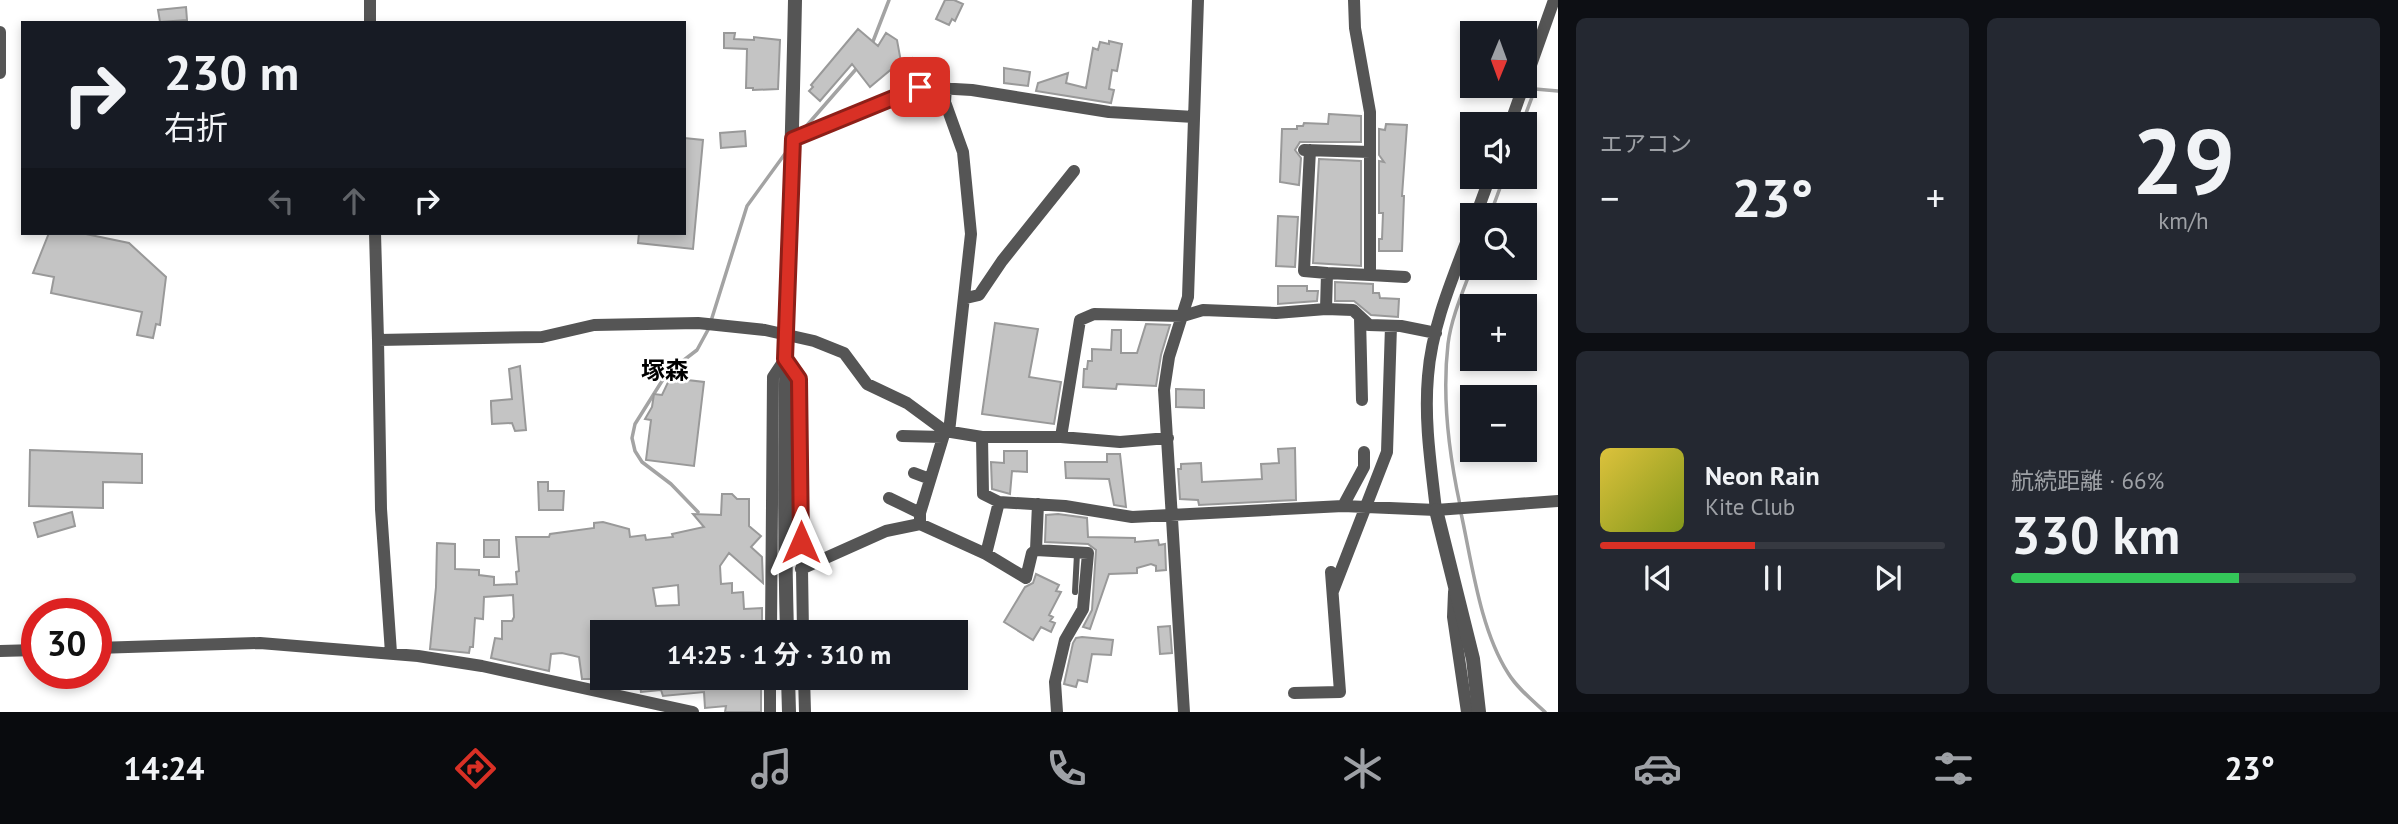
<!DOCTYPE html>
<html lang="ja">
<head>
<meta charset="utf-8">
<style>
	body { margin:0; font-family:"PT Sans","Noto Sans JP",sans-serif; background:#242831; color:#f1f3f6; height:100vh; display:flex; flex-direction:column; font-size:26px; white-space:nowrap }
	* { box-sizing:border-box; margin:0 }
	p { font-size:23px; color:#9ea1a6 }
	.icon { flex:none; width:38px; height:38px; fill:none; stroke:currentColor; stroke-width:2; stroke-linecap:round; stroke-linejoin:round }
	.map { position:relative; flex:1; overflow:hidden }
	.drawer { display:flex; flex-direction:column; gap:18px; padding:18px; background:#0d0f14; width:840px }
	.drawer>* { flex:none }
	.top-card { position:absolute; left:21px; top:21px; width:665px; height:214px; border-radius:0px; box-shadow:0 4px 10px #0003; background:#171b24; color:#f1f3f6; overflow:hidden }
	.needle { width:46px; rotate:181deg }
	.buttons { position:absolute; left:1460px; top:21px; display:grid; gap:14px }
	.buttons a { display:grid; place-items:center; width:77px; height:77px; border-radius:0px; background:#171b24; box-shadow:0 4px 10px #0003; font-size:35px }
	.speed { position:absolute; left:21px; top:598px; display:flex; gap:14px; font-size:35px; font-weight:700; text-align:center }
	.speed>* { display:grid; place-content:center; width:91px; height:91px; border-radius:50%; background:#171b24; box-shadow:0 4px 10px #0003; line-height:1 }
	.speed .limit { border:10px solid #d22; background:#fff; color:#111 }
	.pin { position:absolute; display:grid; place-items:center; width:60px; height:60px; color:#fff; margin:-30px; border-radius:14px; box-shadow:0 4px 10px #0006 }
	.me { position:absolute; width:77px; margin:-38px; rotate:0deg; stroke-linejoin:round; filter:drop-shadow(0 0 5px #0008) }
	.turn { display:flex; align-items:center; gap:24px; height:147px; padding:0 28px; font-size:32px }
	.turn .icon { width:91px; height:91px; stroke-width:2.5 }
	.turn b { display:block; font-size:49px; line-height:60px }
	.lanes { display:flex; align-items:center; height:66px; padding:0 28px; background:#0003; justify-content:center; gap:35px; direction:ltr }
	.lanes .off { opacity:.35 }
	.big { font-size:52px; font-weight:700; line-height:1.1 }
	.drawer .card { flex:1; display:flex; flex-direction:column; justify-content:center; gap:10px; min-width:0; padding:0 24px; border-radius:10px; background:#242831 }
	.drawer .dial { align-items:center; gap:0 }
	.dial b { font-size:91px; line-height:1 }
	.song { display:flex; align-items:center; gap:21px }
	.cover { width:84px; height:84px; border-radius:10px; background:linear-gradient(135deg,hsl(50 70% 55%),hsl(70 70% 35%)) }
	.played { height:7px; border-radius:4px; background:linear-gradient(90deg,#d93025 45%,#363941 45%) }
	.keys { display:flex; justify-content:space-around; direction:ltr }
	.heat { display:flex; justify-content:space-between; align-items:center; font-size:38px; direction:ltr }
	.charge { height:10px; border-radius:5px; background:linear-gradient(90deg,#34c759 66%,#363941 0) }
	.drawer .tiles { flex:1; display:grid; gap:18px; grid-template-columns:repeat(2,1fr) }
	.trip { position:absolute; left:590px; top:620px; width:378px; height:70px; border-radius:0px; background:#171b24; box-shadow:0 4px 10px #0003; font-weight:700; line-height:70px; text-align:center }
	.tabs { display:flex; height:112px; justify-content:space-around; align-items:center; background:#090b0e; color:#9ea1a6 }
	.tabs .icon { width:49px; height:49px }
	.tabs .selected { color:#d93025 }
	.tabs b { font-size:32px; color:#f1f3f6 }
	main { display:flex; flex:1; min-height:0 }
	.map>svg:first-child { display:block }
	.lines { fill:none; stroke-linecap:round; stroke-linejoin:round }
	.stream { stroke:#a3a3a3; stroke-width:3.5 }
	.building { fill:#c4c4c4; stroke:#999; stroke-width:2; fill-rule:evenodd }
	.service { stroke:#555; stroke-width:6 }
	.minor { stroke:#555; stroke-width:12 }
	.tertiary { stroke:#555; stroke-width:14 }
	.route-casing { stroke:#8d1f18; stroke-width:18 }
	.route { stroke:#d93025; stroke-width:12 }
	.labels { text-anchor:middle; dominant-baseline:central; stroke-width:5; stroke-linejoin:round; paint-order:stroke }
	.quarter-label { font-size:24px; font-weight:bold; fill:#000; stroke:#fff }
</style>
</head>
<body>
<main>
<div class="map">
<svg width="1558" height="712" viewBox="0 0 1558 712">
	<rect width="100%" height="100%" fill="#fff"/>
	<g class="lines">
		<!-- stream -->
		<path class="stream" d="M872,44L889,0
			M1522,124L1535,89L1558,91
			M802,131L857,68
			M1490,215L1504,177
			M711,321L747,206L787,151
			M1460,505C1449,454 1442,396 1448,344C1451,319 1463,291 1472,267
			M698,512L671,484L642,462L635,451L632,438L635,424L667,373L697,350L709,328
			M1461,513C1472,563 1480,629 1508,673C1517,688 1532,700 1545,712"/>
	</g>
	<!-- building -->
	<path class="building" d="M945,0H954L963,4L955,21L952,19L949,25L936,19Z
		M186,7L187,20L160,22L158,10Z
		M858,29L878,46L886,33L897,40L901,62L912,58L920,78L907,83L900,62L870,87L852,64L820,101L809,91L813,87L811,85Z
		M724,33H735L734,39L754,40V37L780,40L778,89L753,90V88H746L747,49L724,48Z
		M1109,41L1122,44L1117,71L1112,70L1109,89L1114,90L1111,103L1036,91L1038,83L1068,73L1066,83L1086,88L1093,48L1098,50L1100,42L1109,44Z
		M1004,68L1030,72L1028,86L1004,83Z
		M1329,114L1361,116V142H1300L1295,150L1301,158L1299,185L1280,182L1282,129H1297V126H1303L1304,123L1328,124Z
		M1386,124L1407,125L1402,196H1404L1402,251H1379V239H1382L1383,213H1379V161L1384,162L1379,155V129L1385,130Z
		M745,131L746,146L721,148L720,133Z
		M684,138L703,140L693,249L638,243L639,233H684Z
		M1319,159L1361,161V266L1313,263Z
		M1278,216L1298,217L1295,267L1276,266Z
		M49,233H81L129,243L166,277L160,325L156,324L153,338L137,335L142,312L51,293L54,277L33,273Z
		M1335,282L1373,284V293H1379L1380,298L1399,299L1398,317L1371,315L1354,301H1335Z
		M1278,286H1307V291H1318L1317,301L1278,304Z
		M995,323L1038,329L1029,377L1061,382L1054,424L982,414Z
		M1146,324L1170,325L1161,355L1156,386L1117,384L1116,389L1083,387L1084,369H1087L1088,361H1092V349L1111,350L1112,330H1121V353H1137Z
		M520,366L526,430L515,431L512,423L492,424L491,405V401L512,399L509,369Z
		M670,378L704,382L694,466L646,460L651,420L645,419L652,407L654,394L662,395Z
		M1176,389L1204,390V408L1176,407Z
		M1295,448L1296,500L1199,505L1198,500L1180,499L1178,469H1181V464L1201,463L1202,482L1262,479L1261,464L1279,463L1278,449Z
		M30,450L142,454V483L103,482V508L29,506Z
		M1004,451H1027V472L1012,471L1010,494L992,489L991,462L1004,463Z
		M1107,454H1120L1126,507L1114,505L1109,479L1066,478L1065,462H1107Z
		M538,482H548V491H564L563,510H539Z
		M722,494H732L737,499H749V526L761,536L751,547L762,557L763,583L729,553L720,566L721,584L732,583V593L743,592L744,609L762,608V632H602V679H582L579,657L562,653L551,654L549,671L491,658L495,638L502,639V621H512L514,617L513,595L484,597L483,619L475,618L473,647H470L469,653L430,649L436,587L437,543L455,544V569L479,570V575L494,577V585L517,584L516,572L519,571L516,537H549L550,534L594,528V523L603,522L629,529L630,537L645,535L646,540L673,537L672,534L704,527L693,514L721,515ZM678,585L679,605L656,606L653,588Z
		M72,512L75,526L38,537L34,523Z
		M1058,514L1087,518L1088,537L1135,538V542L1158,540L1159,545L1165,544L1166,570L1156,571V566L1151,564L1137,568V573L1109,574L1090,629L1083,627L1092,610L1096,550L1088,544L1045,542L1046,515Z
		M484,540H499V557H484Z
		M1036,574L1059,585L1056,591L1061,592L1049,615L1053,617L1050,621L1055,623L1051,632L1041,627L1033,640L1004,622L1025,587L1033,583Z
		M1170,626L1172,653L1160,654L1158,627Z
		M1082,637L1113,640L1111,655L1092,654L1087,682L1078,680L1076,687L1064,684L1073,643L1076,638Z
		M646,677H739L740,688L761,689V712H725L726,706L705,708L704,692L663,696L661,690L641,692L639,679Z"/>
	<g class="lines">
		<!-- service -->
		<path class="service" d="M1075,592L1077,554"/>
		<!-- minor -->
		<path class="minor" d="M370,0V23
			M0,32V73
			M946,87L945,102L963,152L971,234L949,432
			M1510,124L1554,0
			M793,139L920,87L972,90L1109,112L1194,117
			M1304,150L1370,152
			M1310,150L1304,271L1327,273
			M1476,215L1490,177
			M375,233L378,340
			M1370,275L1405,277
			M966,298L979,295L1002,261L1074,171
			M1326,309L1327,273L1370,275V112L1355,28L1354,0
			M1360,318L1362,400
			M902,436L943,437
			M982,437L983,494L999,502L1065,506L1132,517L1343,506L1436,510L1558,501
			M1061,437L1080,320L1094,314L1183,316L1203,310L1276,313L1326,309L1353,310L1369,325L1401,326L1436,333
			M914,473L930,479
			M889,498L920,513
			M1038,504L1036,550L1088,553L1083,609L1065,640L1055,682L1057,712
			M1343,506L1364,467V452
			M1436,510C1431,465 1424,421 1428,376C1432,324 1454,275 1472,227
			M920,524V513L945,431
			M986,554L999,502
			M801,569L886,531L920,524L986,554L1026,578L1032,553L1036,550
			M1333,591L1387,452L1391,326
			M1454,592L1453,617L1467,712
			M771,632L773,377L785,359L799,379L803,632
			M96,648L260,643L418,656L482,666L693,712
			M0,651L37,650
			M391,653L381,509L378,340L542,337L594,325L698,323L765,330L814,341L844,353L867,384L907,403L945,431L982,437H1061L1120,442L1168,438
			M804,677L805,712
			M1294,693L1340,692L1331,572
			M770,712V677
			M1184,712L1164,390L1169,357L1188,297L1198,0"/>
		<!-- tertiary -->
		<path class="tertiary" d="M1436,510L1473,659L1479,712
			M787,632C781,421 791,211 795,0
			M788,677L789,712"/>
	</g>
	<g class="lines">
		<!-- route casing -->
		<g class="route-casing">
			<path id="route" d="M801,542L799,379L785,359L793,139L920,87"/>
		</g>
		<!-- route -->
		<use href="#route" class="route"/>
	</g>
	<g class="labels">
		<!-- quarter labels -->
		<g class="quarter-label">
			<text x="665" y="370">塚森</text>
		</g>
	</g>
</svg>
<div class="buttons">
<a><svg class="needle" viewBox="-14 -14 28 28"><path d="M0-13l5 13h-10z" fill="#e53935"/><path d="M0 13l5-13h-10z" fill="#9ea1a6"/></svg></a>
<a><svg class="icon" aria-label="sound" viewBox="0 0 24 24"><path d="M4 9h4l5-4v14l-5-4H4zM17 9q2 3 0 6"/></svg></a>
<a><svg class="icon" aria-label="search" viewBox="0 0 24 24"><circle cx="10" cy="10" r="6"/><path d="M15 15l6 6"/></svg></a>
<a>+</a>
<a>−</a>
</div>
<div class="speed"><div class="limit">30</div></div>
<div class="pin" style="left:920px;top:87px;background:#d93025"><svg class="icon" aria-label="arrive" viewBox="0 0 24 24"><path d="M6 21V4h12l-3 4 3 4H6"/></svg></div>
<svg class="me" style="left:801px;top:542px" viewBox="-20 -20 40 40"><path d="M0-17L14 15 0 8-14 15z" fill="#d93025" stroke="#fff" stroke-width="4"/></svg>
<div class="trip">14:25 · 1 分 · 310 m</div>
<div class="top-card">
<div class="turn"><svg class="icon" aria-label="right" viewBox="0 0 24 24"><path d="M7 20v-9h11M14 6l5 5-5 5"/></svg><div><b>230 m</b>右折</div></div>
<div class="lanes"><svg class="icon off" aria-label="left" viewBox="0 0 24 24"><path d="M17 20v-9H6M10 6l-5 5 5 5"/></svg><svg class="icon off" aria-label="ahead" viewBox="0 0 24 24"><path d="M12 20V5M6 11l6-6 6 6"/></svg><svg class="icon" aria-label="right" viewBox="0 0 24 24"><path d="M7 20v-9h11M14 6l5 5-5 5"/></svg></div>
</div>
</div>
<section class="drawer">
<div class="tiles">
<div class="card"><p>エアコン</p>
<div class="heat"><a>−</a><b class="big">23°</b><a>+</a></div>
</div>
<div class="card dial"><b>29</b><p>km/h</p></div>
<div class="card">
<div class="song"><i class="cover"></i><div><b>Neon Rain</b><p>Kite Club</p></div></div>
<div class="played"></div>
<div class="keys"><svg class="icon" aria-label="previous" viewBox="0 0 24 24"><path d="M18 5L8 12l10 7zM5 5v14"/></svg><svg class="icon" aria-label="pause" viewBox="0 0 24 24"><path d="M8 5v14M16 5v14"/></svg><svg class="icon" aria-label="next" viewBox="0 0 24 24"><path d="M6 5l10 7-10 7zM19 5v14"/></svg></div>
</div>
<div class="card"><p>航続距離 · 66%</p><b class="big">330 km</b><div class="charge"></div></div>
</div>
</section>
</main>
<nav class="tabs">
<b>14:24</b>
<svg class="icon selected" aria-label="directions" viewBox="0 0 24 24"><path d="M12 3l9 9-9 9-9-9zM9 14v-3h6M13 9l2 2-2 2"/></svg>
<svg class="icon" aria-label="music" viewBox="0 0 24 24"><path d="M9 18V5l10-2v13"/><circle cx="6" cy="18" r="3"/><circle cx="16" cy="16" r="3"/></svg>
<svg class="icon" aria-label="phone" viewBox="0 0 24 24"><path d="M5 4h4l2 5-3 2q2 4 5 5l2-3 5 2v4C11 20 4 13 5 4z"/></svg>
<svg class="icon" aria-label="climate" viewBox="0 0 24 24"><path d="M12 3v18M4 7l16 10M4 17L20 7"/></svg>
<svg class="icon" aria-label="car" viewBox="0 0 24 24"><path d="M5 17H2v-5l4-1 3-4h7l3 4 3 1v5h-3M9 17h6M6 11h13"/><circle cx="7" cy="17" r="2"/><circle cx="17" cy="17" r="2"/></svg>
<svg class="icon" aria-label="filters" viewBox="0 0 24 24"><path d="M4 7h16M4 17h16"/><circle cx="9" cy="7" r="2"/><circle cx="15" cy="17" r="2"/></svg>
<b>23°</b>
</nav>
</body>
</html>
